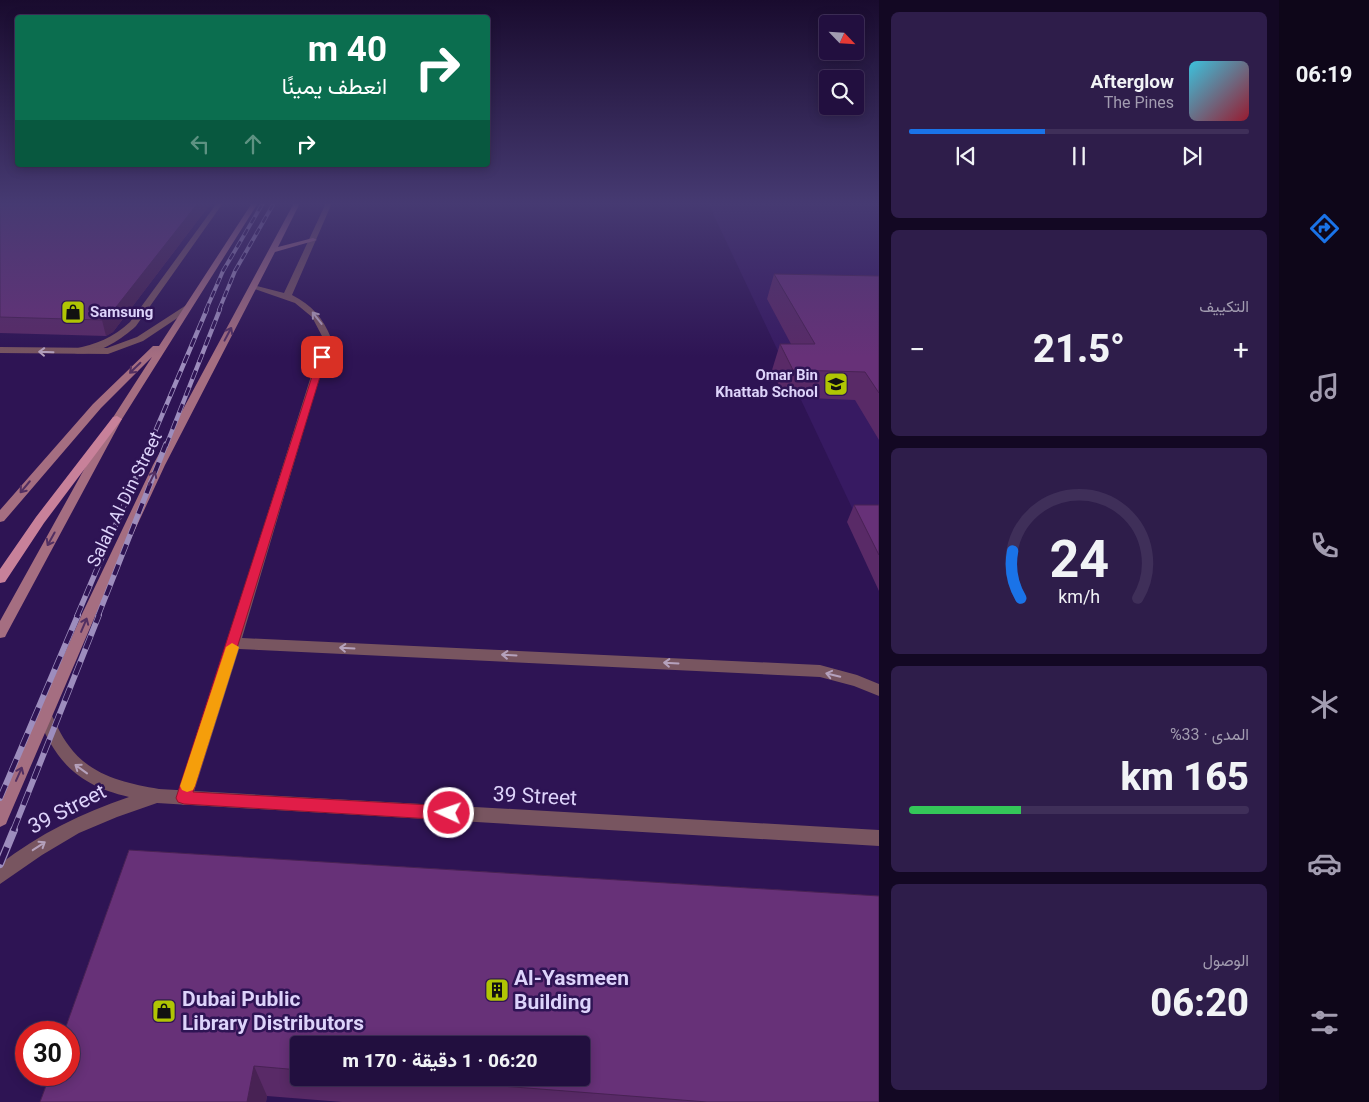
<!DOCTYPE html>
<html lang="ar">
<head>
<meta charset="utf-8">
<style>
	body { margin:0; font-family:Roboto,Vazirmatn,sans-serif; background:#2e1d4a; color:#f1f3f6; direction:rtl; height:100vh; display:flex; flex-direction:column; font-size:19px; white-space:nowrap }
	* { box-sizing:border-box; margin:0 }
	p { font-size:16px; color:#a29cb0 }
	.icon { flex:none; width:28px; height:28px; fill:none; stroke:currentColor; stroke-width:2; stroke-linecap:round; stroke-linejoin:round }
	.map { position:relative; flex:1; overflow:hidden; direction:ltr }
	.panel { display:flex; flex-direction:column; gap:12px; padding:12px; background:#130823; width:400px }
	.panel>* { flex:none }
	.guide { position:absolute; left:15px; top:15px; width:475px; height:152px; border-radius:5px; box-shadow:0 2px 12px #0003,0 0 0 1px #3f2f59; direction:rtl; background:#0b6e4f; color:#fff; overflow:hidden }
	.needle { width:32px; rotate:115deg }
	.buttons { position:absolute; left:819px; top:15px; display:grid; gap:10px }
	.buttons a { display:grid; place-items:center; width:45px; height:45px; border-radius:5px; background:#220f3f; box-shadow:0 2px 12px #0003,0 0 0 1px #3f2f59; font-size:25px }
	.speed { position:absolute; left:15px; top:1021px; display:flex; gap:10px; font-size:25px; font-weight:700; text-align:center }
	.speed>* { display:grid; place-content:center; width:65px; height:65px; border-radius:50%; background:#220f3f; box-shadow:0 2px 12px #0003,0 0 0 1px #3f2f59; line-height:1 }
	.speed .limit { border:8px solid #d22; background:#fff; color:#111 }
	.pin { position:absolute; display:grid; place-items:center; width:42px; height:42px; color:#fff; margin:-21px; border-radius:10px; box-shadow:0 2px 8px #0006 }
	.me { position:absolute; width:55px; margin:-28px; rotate:273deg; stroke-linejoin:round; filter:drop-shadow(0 0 4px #0008) }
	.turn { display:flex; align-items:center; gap:18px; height:105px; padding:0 20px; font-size:22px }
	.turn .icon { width:65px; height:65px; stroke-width:2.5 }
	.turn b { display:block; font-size:35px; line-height:42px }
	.lanes { display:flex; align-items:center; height:48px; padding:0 20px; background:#0003; justify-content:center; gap:25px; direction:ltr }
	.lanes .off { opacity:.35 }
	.big { font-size:38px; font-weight:800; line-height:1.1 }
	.panel .tile { flex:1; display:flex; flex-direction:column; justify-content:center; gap:8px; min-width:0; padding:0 18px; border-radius:8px; background:#2e1d4a }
	.panel .dial { align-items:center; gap:0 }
	.dial svg { height:130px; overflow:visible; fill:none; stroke:#3f2f59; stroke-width:7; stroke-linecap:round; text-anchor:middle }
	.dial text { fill:#f1f3f6; stroke:none }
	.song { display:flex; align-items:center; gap:15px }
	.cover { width:60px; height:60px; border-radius:8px; background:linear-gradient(135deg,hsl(190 70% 55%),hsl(350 70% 35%)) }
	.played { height:5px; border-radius:2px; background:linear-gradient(90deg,#1a73e8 40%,#3f2f59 40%) }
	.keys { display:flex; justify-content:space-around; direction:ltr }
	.heat { display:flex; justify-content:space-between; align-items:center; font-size:28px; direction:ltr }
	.charge { height:8px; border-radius:4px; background:linear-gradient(90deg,#34c759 33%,#3f2f59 0) }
	.trip { position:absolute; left:290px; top:1036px; width:300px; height:50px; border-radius:5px; background:#220f3f; box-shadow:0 2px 12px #0003,0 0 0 1px #3f2f59; font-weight:800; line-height:50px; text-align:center; direction:rtl }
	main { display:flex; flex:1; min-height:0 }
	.menu { display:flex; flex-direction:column; width:90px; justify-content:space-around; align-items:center; background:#0e0619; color:#a29cb0 }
	.menu .icon { width:35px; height:35px }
	.menu .on { color:#1a73e8 }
	.menu b { font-size:22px; color:#f1f3f6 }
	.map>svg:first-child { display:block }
	.built { fill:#371a62 }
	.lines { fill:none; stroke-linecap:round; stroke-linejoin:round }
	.service { fill:#785560; fill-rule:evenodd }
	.minor { fill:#785560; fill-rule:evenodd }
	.secondary { fill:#a56e81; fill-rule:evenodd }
	.primary { fill:#c8819a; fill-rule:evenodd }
	.rail-far4-casing { stroke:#9d8dbd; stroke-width:4 }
	.rail-far3-casing { stroke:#9d8dbd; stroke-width:4.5 }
	.rail-far2-casing { stroke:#9d8dbd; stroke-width:5.5 }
	.rail-far1-casing { stroke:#9d8dbd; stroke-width:6 }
	.rail-casing { stroke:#9d8dbd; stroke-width:8 }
	.rail-far4 { stroke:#2e1454; stroke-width:2.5; stroke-dasharray:7; stroke-linecap:butt }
	.rail-far3 { stroke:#2e1454; stroke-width:3; stroke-dasharray:9; stroke-linecap:butt }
	.rail-far2 { stroke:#2e1454; stroke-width:4; stroke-dasharray:11; stroke-linecap:butt }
	.rail-far1 { stroke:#2e1454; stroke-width:4.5; stroke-dasharray:14; stroke-linecap:butt }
	.rail { stroke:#2e1454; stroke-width:5.5; stroke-dasharray:18; stroke-linecap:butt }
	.wall { fill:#592a67; fill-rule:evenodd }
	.shaded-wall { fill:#482254 }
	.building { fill:#673178; stroke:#482254 }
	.oneway { stroke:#b5a1bc }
	.oneway2 { stroke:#522f62 }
	.route { fill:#e11d48; stroke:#92132f }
	.slow { fill:#f59e0b }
	.labels { text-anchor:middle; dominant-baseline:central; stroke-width:5; stroke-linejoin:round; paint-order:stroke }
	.far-poi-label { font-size:15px; font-weight:bold; fill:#ddd3fa; stroke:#2e1454; text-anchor:start }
	.street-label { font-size:18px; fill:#ddd3fa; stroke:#2e1454 }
	.near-street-label { font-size:21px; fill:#ddd3fa; stroke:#2e1454 }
	.near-poi-label { font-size:21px; font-weight:bold; fill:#ddd3fa; stroke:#2e1454; text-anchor:start }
</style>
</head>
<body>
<main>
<nav class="menu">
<b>06:19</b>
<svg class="icon on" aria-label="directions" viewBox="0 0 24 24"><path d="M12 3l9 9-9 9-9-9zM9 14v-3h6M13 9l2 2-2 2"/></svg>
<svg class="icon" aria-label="music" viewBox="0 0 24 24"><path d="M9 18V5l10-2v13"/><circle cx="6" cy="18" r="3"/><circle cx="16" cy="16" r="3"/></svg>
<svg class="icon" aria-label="phone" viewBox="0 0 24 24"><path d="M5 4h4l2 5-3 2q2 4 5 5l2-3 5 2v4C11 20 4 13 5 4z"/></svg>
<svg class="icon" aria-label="climate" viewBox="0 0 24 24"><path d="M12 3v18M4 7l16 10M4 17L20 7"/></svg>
<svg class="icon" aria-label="car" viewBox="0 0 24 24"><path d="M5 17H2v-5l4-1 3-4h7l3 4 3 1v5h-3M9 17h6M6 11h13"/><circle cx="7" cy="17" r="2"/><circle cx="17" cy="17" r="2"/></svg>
<svg class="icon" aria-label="filters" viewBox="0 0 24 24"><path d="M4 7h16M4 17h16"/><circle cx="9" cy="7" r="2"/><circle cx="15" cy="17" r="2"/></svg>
</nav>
<section class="panel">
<div class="tile">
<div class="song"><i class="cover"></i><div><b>Afterglow</b><p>The Pines</p></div></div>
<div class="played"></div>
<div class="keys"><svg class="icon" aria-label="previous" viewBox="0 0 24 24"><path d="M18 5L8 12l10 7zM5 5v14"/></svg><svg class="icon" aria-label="pause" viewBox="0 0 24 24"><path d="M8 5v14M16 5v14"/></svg><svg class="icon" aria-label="next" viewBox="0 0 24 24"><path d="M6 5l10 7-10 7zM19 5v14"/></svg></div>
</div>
<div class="tile"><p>التكييف</p>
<div class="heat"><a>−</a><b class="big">21.5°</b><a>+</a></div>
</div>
<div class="tile dial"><svg viewBox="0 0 100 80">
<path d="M14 69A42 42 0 1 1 86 69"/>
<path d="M14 69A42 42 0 0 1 9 40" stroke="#1a73e8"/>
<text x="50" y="56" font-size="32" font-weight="700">24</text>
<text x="50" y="72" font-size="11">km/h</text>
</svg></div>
<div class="tile"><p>المدى · 33%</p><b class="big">165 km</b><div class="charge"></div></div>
<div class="tile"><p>الوصول</p><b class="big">06:20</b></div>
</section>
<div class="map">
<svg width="879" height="1102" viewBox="0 0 879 1102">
	<rect width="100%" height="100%" fill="#2e1454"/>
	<!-- built -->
	<path class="built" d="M708,203H879V565Z"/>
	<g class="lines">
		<!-- service -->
		<path class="service" d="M217,203H223L136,326C121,340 95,357 74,353V349C96,344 113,338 130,322Z
			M326,203H332L292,295C312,305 323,318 331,338L242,638L820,665L857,675L879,684V696L854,686L820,677L239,649L192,798L190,803L184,805L178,803L176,798L227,643L323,338L312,317L295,303L249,287L253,285L284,293Z"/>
		<!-- minor -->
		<path class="minor" d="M188,304L191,305V309L143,341L108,354L0,353V347L107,348L137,337Z
			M45,710L50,712C56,723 61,736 69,746C91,776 125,783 159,789L879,830V846L157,803L117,817L79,833L42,855L0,884V864C39,834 82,813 129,797C78,785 57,763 37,716L40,712Z"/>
		<!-- secondary -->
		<path class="secondary" d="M252,203H258L122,419L7,633L5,637L0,638V621L112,419L152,357L101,408L4,521L0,522V510L93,404L153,346H159Z
			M294,203H300L278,247L313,238L317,240L275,252L165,465L96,614L8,819L6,824L0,827V800L82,614L153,465Z"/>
		<!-- primary -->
		<path class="primary" d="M117,416L122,419L44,523L5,582L0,583V569L36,517L113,417Z"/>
		<!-- rail-far4 casing -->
		<g class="rail-far4-casing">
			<path id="rail-far4" d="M206,310L223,271L263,203
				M219,310L235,271L274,203"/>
		</g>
		<!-- rail-far3 casing -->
		<g class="rail-far3-casing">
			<path id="rail-far3" d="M149,446L207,309
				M166,446L220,309"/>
		</g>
		<!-- rail-far2 casing -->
		<g class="rail-far2-casing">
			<path id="rail-far2" d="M77,616L150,444
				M98,616L166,444"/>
		</g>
		<!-- rail-far1 casing -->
		<g class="rail-far1-casing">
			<path id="rail-far1" d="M0,798L78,615
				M13,831L99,615"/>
		</g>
		<!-- rail casing -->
		<g class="rail-casing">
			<path id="rail" d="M0,864L14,830"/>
		</g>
		<!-- rail-far4 -->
		<use href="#rail-far4" class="rail-far4"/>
		<!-- rail-far3 -->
		<use href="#rail-far3" class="rail-far3"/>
		<!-- rail-far2 -->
		<use href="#rail-far2" class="rail-far2"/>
		<!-- rail-far1 -->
		<use href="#rail-far1" class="rail-far1"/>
		<!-- rail -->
		<use href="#rail" class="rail"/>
	</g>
	<!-- wall -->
	<path class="wall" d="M0,203H211L113,332L106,336L0,333Z
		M774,274L879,276V440L855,400L784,397L772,370L780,344H791L767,299Z
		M854,505H879V591L847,522Z
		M129,850L879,896V1102H342L267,1096L266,1102H40L50,1075H69V1032H64ZM299,1045H581V1078H299Z"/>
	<!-- shaded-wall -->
	<path class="shaded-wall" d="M198,203H211L113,332L106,336L102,320Z
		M254,1066L267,1096L266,1102H247Z"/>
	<!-- building -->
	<path class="building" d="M0,203H198L109,316L102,320L0,317Z
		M774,274L879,276V393L865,372L793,370L780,344H815Z
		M854,505H879V555Z
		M129,850L879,896V1102H707L398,1078H581V1045H299V1070L254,1066L247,1102H40L50,1075H69V1032H64Z"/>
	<!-- one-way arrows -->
	<defs><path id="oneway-shaft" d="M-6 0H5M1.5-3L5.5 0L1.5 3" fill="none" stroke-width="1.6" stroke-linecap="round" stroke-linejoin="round" transform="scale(1.25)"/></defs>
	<g class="oneway">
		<use href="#oneway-shaft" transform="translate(317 318) rotate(-128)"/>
		<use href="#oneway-shaft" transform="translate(46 352) rotate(-178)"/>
		<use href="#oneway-shaft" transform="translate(347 648) rotate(-177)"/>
		<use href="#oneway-shaft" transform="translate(509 655) rotate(-177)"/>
		<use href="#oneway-shaft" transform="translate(671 663) rotate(-177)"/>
		<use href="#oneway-shaft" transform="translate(833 675) rotate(-166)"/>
		<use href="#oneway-shaft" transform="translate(81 769) rotate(-144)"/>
		<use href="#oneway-shaft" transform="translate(39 846) rotate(-33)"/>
	</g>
	<g class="oneway2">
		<use href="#oneway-shaft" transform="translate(228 334) rotate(-62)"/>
		<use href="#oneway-shaft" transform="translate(135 368) rotate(136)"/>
		<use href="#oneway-shaft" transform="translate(152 478) rotate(-64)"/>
		<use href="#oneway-shaft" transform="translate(25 487) rotate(130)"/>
		<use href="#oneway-shaft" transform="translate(51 539) rotate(119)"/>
		<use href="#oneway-shaft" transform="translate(84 625) rotate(-67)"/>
		<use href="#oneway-shaft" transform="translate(19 774) rotate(-66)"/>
	</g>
	<!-- sky -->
	<linearGradient id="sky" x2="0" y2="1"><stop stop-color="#190b2e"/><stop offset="0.57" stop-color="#463a72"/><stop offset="1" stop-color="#463a72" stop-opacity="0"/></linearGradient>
	<rect width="879" height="357" fill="url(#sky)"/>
	<!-- route -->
	<path class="route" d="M319,355L326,357L193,792L449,806L454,808L456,813L454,818L449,820L184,804L178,802L176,798Z"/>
	<!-- slow -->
	<path class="slow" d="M232,643L239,647L195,786L193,790L187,792L182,790L180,786L226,647Z"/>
	<!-- icons -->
	<defs>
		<g id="shop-square" transform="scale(1.25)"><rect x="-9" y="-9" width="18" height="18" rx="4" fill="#b0c503" stroke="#2e1454"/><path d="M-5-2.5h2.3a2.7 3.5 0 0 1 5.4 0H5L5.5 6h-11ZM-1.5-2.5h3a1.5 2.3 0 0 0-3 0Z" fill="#111"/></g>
		<g id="school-square" transform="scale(1.25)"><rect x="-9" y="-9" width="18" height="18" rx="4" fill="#b0c503" stroke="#2e1454"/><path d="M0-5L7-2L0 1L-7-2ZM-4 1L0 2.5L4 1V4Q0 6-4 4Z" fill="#111"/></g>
		<g id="building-square" transform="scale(1.25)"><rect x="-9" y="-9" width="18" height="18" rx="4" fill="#b0c503" stroke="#2e1454"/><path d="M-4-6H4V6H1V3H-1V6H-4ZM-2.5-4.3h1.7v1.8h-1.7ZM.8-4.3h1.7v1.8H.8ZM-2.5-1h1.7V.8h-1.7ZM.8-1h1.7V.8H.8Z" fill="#111"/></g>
	</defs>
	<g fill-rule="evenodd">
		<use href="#shop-square" x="73" y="312"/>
		<use href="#school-square" x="836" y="384"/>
		<use href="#building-square" x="497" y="990"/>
		<use href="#shop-square" x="164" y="1011"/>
	</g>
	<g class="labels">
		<!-- far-poi labels -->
		<g class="far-poi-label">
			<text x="90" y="312">Samsung</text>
			<text x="818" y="375" text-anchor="end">Omar Bin<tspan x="818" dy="17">Khattab School</tspan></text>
		</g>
		<!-- street labels -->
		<g class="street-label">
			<text transform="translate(124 499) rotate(-64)">Salah Al Din Street</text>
		</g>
		<!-- near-street labels -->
		<g class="near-street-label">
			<text transform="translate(535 796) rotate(3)">39 Street</text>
			<text transform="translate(67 809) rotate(-27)">39 Street</text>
		</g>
		<!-- near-poi labels -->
		<g class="near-poi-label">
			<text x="514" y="978">Al-Yasmeen<tspan x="514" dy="24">Building</tspan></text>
			<text x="182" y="999">Dubai Public<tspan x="182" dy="24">Library Distributors</tspan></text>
		</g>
	</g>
</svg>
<div class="buttons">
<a><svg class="needle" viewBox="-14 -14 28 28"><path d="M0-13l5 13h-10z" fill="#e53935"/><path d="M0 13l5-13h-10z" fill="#a29cb0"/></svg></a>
<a><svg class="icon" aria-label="search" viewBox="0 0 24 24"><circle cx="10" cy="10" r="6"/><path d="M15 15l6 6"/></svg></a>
</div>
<div class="speed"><div class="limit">30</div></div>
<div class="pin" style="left:322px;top:357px;background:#d93025"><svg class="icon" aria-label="arrive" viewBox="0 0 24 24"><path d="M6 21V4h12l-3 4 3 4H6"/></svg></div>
<svg class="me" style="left:449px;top:813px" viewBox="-20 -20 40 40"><circle r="17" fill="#e11d48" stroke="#fff" stroke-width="3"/><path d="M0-11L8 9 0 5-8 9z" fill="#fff"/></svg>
<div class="trip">06:20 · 1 دقيقة · 170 m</div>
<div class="guide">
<div class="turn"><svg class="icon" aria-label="right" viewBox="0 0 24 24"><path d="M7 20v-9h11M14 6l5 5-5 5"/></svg><div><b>40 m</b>انعطف يمينًا</div></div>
<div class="lanes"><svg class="icon off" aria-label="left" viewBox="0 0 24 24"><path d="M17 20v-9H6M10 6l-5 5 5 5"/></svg><svg class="icon off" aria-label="ahead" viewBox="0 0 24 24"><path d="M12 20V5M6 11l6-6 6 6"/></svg><svg class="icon" aria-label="right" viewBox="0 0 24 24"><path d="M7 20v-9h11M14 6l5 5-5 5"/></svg></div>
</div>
</div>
</main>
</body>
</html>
